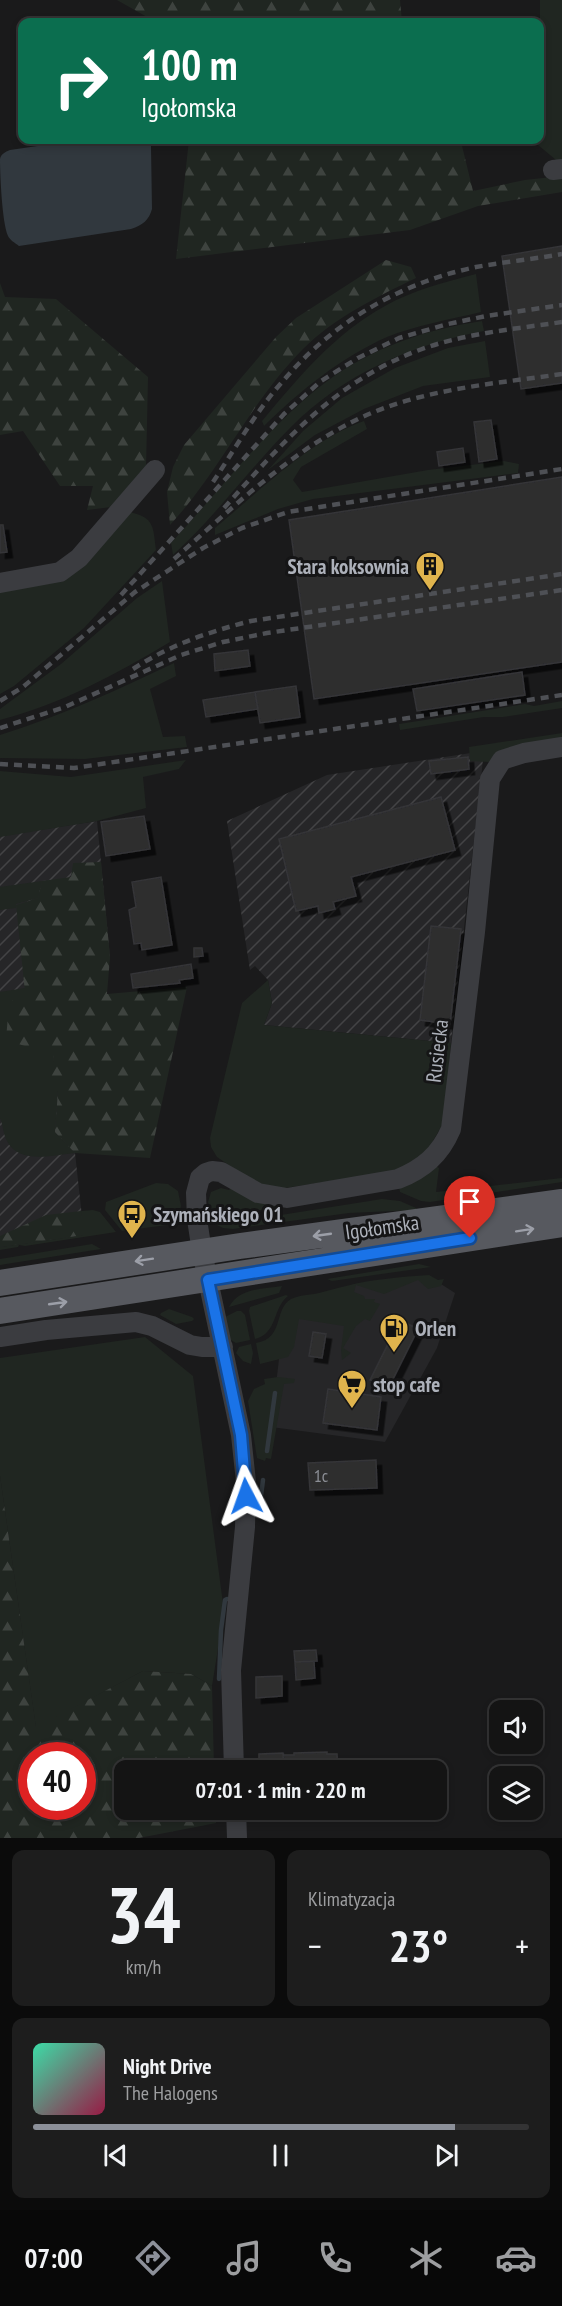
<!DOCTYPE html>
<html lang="pl">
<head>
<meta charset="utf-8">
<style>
	body { margin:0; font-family:"PT Sans Narrow",sans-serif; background:#1d1d1d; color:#f1f3f6; height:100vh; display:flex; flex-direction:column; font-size:22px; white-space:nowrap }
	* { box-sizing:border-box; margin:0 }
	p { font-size:20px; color:#9d9ea0 }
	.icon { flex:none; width:33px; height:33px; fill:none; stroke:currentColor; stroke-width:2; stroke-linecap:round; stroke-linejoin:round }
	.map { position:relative; height:1838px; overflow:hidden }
	.drawer { display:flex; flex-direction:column; gap:12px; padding:12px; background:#0b0b0b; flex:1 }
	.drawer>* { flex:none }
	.hud { position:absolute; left:18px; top:18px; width:526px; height:126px; border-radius:12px; box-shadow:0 3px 9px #0003,0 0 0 2px #333334; background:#0b6e4f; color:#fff; overflow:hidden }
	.tools { position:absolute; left:489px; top:1700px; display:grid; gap:12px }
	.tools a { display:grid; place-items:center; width:54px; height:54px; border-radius:12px; background:#141414; box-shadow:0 3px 9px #0003,0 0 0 2px #333334; font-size:30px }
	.speed { position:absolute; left:18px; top:1742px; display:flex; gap:12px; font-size:30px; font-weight:700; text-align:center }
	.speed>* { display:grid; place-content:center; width:78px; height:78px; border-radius:50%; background:#141414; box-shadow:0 3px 9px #0003,0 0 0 2px #333334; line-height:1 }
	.speed .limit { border:9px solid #d22; background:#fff; color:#111 }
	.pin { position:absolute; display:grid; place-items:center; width:51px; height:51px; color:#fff; margin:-62px -26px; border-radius:50% 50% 50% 0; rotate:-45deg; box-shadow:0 0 6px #0007 }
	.pin .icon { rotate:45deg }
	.me { position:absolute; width:66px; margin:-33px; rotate:356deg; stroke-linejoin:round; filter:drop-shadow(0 0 4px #0008) }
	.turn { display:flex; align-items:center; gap:21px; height:126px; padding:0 24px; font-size:27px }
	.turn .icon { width:78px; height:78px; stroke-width:2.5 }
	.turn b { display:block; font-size:42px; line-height:51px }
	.big { font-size:45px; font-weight:800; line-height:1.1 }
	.drawer .card { flex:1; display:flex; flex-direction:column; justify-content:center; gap:9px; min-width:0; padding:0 21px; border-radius:12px; background:#1d1d1d }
	.drawer .dial { align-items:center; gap:0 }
	.dial b { font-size:78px; line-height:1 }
	.song { display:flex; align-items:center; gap:18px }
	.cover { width:72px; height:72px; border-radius:9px; background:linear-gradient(135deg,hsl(160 70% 55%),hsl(340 70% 35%)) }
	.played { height:6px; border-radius:3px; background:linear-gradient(90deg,#8c9099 85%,#333334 85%) }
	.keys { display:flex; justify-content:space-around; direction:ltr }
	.heat { display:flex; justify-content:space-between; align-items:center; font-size:33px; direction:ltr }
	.drawer .tiles { flex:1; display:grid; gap:12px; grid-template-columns:1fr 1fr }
	.card:last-child { grid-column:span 2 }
	.trip { position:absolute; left:114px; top:1760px; width:333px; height:60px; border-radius:12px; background:#141414; box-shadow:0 3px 9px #0003,0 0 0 2px #333334; font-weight:800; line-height:60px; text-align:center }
	.tab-bar { display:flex; height:96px; justify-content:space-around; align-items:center; background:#080808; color:#9d9ea0 }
	.tab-bar .icon { width:42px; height:42px }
	.tab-bar .on { color:#8c9099 }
	.tab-bar b { font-size:27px; color:#f1f3f6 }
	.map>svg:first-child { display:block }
	.built { fill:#262628 }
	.industrial { fill:url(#industrial-furrows) }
	.grass { fill:#202621 }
	.forest { fill:url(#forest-firs); fill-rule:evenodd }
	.water { fill:#31383e }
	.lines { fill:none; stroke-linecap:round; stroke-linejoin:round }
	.stream { stroke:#31383e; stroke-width:4.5 }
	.building { fill:#2d2d2f; stroke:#343437; stroke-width:1.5; filter:url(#shadow) }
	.minor { stroke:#3b3c40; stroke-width:20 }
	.major { stroke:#57595f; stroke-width:26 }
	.rail { stroke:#4e5055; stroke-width:4.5; stroke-dasharray:8 6; stroke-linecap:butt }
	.oneway { stroke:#9c9fa8 }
	.route-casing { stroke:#114b97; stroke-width:15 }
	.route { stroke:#1a73e8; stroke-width:10 }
	.labels { text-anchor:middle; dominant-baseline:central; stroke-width:6; stroke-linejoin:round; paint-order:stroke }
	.number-label { font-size:18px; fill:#8c8f96 }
	.poi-label { font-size:21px; font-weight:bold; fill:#adb1ba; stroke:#151516; text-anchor:start }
	.street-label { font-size:21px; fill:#adb1ba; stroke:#151516 }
</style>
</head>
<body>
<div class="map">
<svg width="562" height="1838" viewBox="0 0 562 1838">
	<defs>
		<pattern id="industrial-furrows" width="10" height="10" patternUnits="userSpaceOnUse" patternTransform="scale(1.5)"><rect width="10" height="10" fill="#262628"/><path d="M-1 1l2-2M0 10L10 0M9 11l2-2" fill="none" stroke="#434345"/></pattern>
		<pattern id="forest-firs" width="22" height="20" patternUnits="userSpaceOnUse" patternTransform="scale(1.5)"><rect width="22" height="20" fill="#202621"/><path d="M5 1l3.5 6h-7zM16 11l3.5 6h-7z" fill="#3e433f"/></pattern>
		<filter id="shadow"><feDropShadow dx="5.5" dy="5.5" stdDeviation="0" flood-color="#0009"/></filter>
	</defs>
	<rect width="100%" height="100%" fill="#1a1a1b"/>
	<!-- built -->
	<path class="built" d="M430,1277L455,1293L437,1348L385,1442L271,1427L285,1308L355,1284Z"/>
	<!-- industrial -->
	<path class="industrial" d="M484,751L451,1043L264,1025L272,1003L268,980L255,966L250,970L227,821L327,775Z
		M97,821L110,957L75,1153L84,1235L0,1247V836Z"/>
	<!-- grass -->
	<path class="grass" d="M540,0H562V161L556,160L538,145V140H540Z
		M476,274L481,312C452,319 414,326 387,337C340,358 301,390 264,426L262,421C298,378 335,333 385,306C413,290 445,282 476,274Z
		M482,321L484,331C410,345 344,374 291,427C250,468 216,516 173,555L171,543C220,490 269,425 326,382C371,348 427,329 482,321Z
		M485,341L490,377L423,386L364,409L315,435L268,470L303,431L342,398L395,368L448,348Z
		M364,421L367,429L301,467L293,480L302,492L428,470L504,461L519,464L518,473L313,499L278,509L215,535V528C257,493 313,438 364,421Z
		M130,512C155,518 153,527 156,550L84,628L14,686L0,694V588L49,580Z
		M162,581L170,642C116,674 62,704 0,720V709L61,664L137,598Z
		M174,663L176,676L150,689L163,737L185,736L187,747L85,759L0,758V735C61,716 117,690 174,663Z
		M562,701V708L503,717H484L400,730L399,724L525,704L534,706Z
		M562,733V743L504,755L489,762L470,761L469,747Z
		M186,760L179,769L143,777L146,808L97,821L0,837V771L71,777Z
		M42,881L38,898L16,904V908L0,910V887Z
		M268,980L272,1003L264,1025L451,1043L445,1120L429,1148L417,1161L393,1172L278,1189L252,1181L217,1157L211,1147L210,1138L242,1003Z
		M25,988L53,1055L58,1091L55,1132L75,1153C54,1155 19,1165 7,1141C3,1134 3,1124 0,1118V992Z
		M436,1166L439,1168L436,1192L562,1178V1182L430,1202L421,1201L400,1192L399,1187Z
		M156,1183L168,1184L178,1191L181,1206L176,1221L167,1225L122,1231L105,1210L106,1202Z
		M232,1187L259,1202L279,1207L233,1215L211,1212L208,1202L211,1192L221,1188L229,1190Z
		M382,1199L400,1201L416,1208V1210L349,1213L233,1229L223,1228L213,1223L236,1222Z
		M93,1210L100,1212L116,1232L25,1246L19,1245L18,1247L0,1250V1247L83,1235L81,1211Z
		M92,1244L101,1249L0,1265V1259Z
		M419,1264L431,1267L332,1281L327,1279Z
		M429,1275L438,1280L444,1279L441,1286L428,1289L418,1280L384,1294L356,1285L354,1292L364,1296L365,1299H375L374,1302L380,1304L370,1321L365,1319L356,1326L343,1348L351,1353L342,1360L341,1350L344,1326L299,1319L294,1347L288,1357L260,1364L256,1343C285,1338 273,1310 291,1299C299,1295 310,1295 319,1293C328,1291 336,1288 346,1286C373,1279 401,1277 429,1275Z
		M282,1286L279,1293L229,1307C239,1288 263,1289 282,1286Z
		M286,1295L288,1296C272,1309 278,1333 255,1339L249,1311L250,1307Z
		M169,1309L192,1317L194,1319L192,1321L176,1324L160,1315L161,1313Z
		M237,1311H241L245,1315L250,1340L236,1343L229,1339L225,1317Z
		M145,1337L193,1376L224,1611L212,1686L191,1674L143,1671L36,1728L0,1476V1358Z
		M251,1344L253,1353L251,1364L243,1361L236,1353L239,1347Z
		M278,1377L295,1379L294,1383L284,1384L271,1459L266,1458L265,1461L257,1458L248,1401L254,1389L265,1384L264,1379Z"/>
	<!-- forest -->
	<path class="forest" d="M117,0H400L402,22H156Z
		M189,140H452L462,146L473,191L525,180L562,176V192L478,206L410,230L176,259Z
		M386,260L411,267L416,278C377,297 335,317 303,349C251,401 220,471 170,525L167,492L173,467L184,445L276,337L296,318Z
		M0,283L5,297L56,299L148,377L146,467L111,507L87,510L93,486H60L23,431L0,435Z
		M101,862L110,957L107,994L187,987L150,1158L75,1153L55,1132L58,1091L44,1077L54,1065L53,1055L6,1040L9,1003L25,992L16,905L38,898L42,881L71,877L73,863Z
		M81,1211L84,1235L0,1247V1236L46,1215Z
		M0,1476L36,1727L143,1671L191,1674L212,1686L214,1770H124V1809H215L216,1823L139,1838H0ZM32,1755H82V1806H32Z"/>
	<!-- water -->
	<path class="water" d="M79,140H148L151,146L152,209C149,220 143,225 131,229L19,246C15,243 10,240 8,236C2,222 0,174 0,159C1,154 5,152 10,150Z"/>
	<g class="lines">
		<!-- stream -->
		<path class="stream" d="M267,1451L275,1393
			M261,1496L263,1480
			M219,1679L221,1630L225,1600L227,1599"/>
	</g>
	<!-- building -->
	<path class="building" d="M562,246V383L521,389L502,256Z
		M491,420L497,459L479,462L474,422Z
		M463,448L465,462L439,466L437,452Z
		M562,477V662L314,699L289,520Z
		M0,525H3L7,552L0,553Z
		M248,650L250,666L215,671L214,654Z
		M522,672L525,695L417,711L413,689Z
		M296,686L300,717L260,723L255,692Z
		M255,692L258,709L206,717L203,700Z
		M468,757L469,769L431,774L429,761Z
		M441,797L455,850L351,877L356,896L333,902L335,909L319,913L318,906L296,911L279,839Z
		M144,816L150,849L106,856L101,822Z
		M161,877L172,945L142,950L141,943L134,944L129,910L136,907L132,882Z
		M431,926L461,929L450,1024L420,1020Z
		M194,948H202L203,956L194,957Z
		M191,964L193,978L179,980L180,983L133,988L131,974Z
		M400,1320L418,1329L388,1389L370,1380Z
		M313,1332L326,1334L322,1358L309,1356Z
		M328,1389L381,1397L377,1430L323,1423Z
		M376,1460L377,1488L310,1490L308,1463Z
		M316,1650L317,1661L295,1662L294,1651Z
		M314,1661L315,1678L296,1680L295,1662Z
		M282,1676V1696L256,1698V1677Z
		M327,1752V1754H337L338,1770H284L283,1753L284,1755H294V1753Z
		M283,1753L284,1770H259V1754Z"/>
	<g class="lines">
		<!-- minor -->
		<path class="minor" d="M553,170L562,169
			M0,583L60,572L79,558L155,470
			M0,1337L46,1330L136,1322L152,1326L190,1345L202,1347H223
			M234,1770L231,1670L245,1527L246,1482L241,1435L202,1252L197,1219L196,1193L200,1178L206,1173L212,1171L221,1172L258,1193L287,1198L398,1179C423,1169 440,1155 451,1129L475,932L490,779L502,760L524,753L562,747
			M236,1809L237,1838"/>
		<!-- major -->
		<path class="major" d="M0,1283L240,1246L562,1202
			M0,1311L562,1224"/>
		<!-- rail -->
		<path class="rail" d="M213,482C235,449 256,411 283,381C333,322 400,283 476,267C504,262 534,259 562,254
			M224,508C283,442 336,380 422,349C467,333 515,329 562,322
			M174,559C229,511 289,453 354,421C418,389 493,384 562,374
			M121,595L284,414L321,381L358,358L399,338L448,324L486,316L562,305
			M133,669C170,645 208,632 251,621L562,574
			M0,701L23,687L135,592L203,548L242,528L288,512L562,469
			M0,728L65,707L181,655L223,642L267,633L562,590
			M0,764L74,768L562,695"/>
	</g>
	<!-- one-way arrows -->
	<defs><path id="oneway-shaft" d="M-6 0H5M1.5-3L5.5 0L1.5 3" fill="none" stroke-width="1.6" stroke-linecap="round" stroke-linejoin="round" transform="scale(1.5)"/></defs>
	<g class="oneway">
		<use href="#oneway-shaft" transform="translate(525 1230) rotate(-9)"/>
		<use href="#oneway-shaft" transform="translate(322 1235) rotate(172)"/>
		<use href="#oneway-shaft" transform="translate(144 1260) rotate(171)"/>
		<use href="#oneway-shaft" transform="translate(58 1303) rotate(-8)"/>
	</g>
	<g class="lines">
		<!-- route casing -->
		<g class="route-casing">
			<path id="route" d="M246,1496L241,1435L208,1280L470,1238"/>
		</g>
		<!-- route -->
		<use href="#route" class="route"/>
	</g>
	<!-- icons -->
	<defs>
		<g id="building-pin" transform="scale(1.5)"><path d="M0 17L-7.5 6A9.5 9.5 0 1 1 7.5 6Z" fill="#e0b44d" stroke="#151516"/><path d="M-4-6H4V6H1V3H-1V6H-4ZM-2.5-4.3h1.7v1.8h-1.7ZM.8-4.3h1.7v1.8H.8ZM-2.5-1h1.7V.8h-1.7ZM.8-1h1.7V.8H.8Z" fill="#111"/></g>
		<g id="bus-pin" transform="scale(1.5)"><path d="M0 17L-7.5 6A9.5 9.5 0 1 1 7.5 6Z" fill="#e0b44d" stroke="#151516"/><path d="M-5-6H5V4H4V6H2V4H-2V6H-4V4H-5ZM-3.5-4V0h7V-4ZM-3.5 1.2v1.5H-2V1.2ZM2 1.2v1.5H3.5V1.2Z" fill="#111"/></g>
		<g id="fuel-pin" transform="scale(1.5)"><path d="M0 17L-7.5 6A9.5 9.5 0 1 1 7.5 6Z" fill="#e0b44d" stroke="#151516"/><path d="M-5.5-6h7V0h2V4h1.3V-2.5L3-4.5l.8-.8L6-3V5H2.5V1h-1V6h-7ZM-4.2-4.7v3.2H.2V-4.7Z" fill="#111"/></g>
		<g id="supermarket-pin" transform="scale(1.5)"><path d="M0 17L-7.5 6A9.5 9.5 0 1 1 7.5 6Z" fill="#e0b44d" stroke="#151516"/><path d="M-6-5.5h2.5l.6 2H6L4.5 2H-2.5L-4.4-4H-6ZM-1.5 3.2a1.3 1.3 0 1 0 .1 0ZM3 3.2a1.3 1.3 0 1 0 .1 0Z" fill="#111"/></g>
	</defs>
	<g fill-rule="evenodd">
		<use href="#building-pin" x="430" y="566"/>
		<use href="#bus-pin" x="132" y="1214"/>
		<use href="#fuel-pin" x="394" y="1328"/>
		<use href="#supermarket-pin" x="352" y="1384"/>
	</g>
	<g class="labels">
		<!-- number labels -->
		<g class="number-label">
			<text x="321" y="1475">1c</text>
		</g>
		<!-- poi labels -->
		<g class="poi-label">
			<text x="409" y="566" text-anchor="end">Stara koksownia</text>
			<text x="153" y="1214">Szymańskiego 01</text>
			<text x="415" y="1328">Orlen</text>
			<text x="373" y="1384">stop cafe</text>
		</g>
		<!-- street labels -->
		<g class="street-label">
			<text transform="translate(437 1051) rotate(-83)">Rusiecka</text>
			<text transform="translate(382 1227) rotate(-8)">Igołomska</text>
		</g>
	</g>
</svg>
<div class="tools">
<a><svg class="icon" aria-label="sound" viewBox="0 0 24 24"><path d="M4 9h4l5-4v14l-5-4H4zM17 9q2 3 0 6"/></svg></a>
<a><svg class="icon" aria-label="layers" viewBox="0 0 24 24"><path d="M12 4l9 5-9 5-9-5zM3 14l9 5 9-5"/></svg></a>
</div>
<div class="speed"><div class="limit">40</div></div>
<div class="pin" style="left:470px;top:1238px;background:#d93025"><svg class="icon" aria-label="arrive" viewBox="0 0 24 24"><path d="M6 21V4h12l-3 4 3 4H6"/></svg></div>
<svg class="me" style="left:246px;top:1496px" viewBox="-20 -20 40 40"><path d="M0-17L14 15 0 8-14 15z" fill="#1a73e8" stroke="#fff" stroke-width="4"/></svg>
<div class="trip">07:01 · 1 min · 220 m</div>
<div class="hud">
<div class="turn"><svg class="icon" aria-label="right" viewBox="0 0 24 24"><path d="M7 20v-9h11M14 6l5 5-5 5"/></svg><div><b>100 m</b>Igołomska</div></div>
</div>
</div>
<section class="drawer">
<div class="tiles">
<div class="card dial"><b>34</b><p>km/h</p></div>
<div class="card"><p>Klimatyzacja</p>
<div class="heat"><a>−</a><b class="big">23°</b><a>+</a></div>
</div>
<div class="card">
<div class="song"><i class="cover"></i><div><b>Night Drive</b><p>The Halogens</p></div></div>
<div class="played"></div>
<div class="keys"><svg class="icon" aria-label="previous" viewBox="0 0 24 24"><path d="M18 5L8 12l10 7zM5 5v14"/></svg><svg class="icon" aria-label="pause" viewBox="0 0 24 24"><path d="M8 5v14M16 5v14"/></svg><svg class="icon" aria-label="next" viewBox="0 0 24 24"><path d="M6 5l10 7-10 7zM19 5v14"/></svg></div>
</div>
</div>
</section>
<nav class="tab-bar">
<b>07:00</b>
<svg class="icon on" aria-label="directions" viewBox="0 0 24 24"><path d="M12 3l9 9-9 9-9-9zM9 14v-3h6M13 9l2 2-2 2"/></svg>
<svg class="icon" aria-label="music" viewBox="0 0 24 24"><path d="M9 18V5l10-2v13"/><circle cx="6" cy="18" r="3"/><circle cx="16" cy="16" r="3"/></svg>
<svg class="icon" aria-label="phone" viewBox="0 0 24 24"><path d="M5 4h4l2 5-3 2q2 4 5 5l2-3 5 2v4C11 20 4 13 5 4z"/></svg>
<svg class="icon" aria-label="climate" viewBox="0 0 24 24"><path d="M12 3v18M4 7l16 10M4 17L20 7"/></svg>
<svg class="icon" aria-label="car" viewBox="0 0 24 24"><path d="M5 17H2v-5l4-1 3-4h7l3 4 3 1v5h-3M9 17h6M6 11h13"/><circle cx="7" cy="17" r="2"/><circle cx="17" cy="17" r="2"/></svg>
</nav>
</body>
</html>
